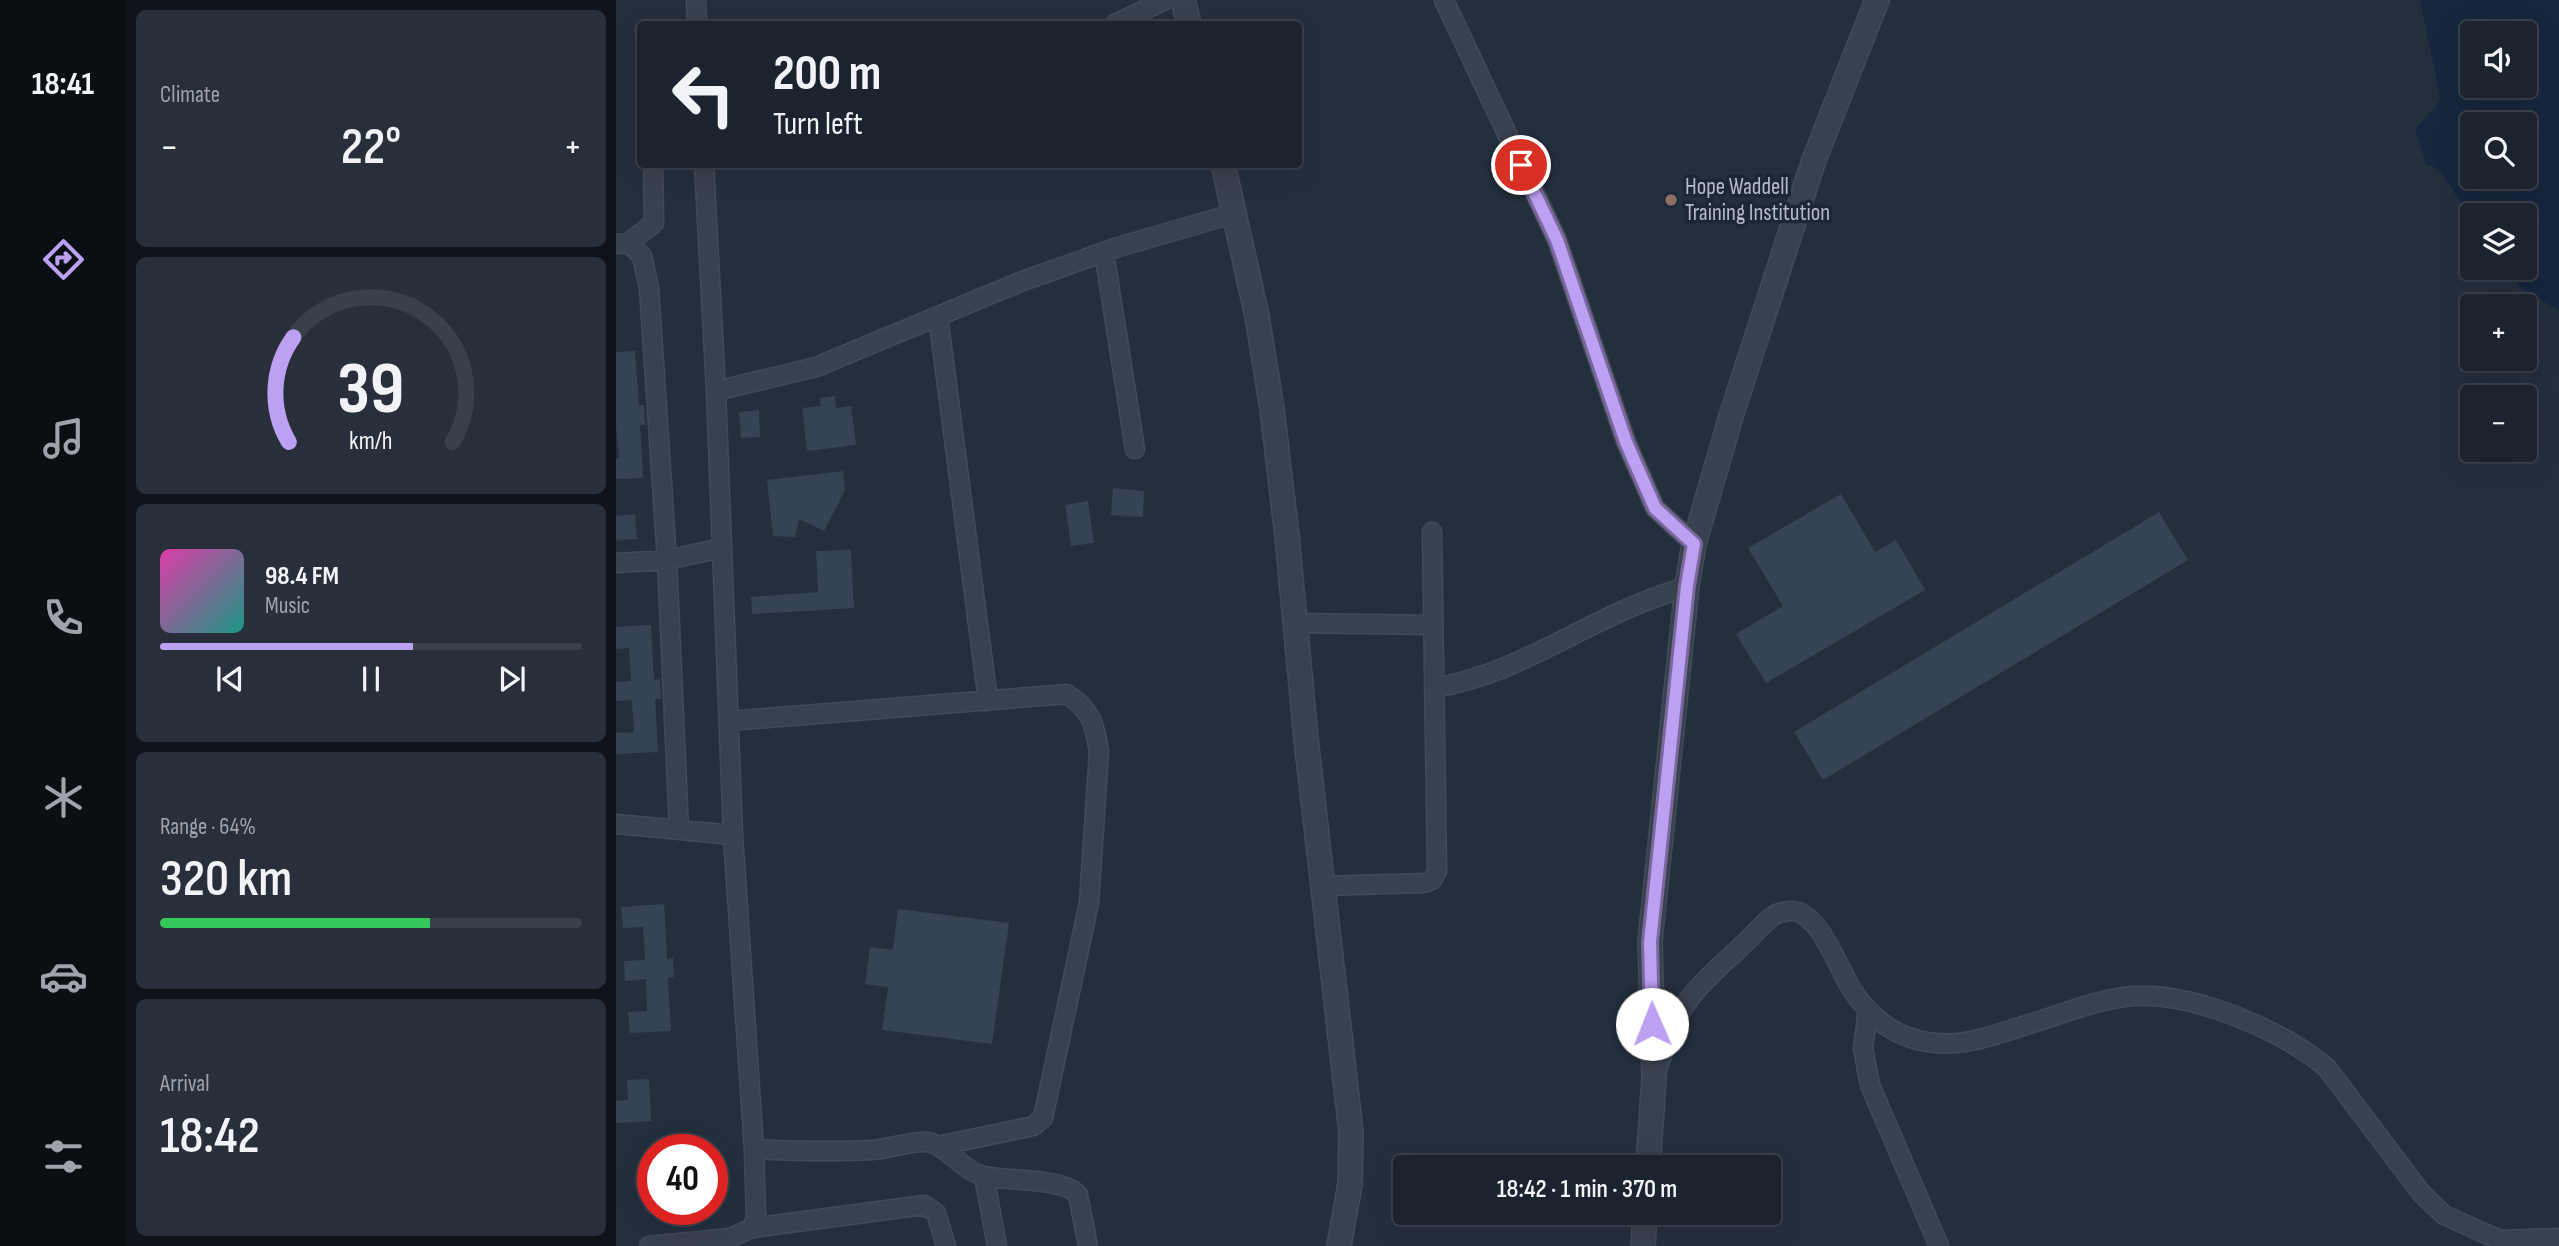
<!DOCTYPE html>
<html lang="en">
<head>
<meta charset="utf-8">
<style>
	body { margin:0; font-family:"Sofia Sans Condensed",sans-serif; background:#282f3a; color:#f1f3f6; height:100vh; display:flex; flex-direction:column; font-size:26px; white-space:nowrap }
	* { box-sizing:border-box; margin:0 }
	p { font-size:23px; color:#a0a4aa }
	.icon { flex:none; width:38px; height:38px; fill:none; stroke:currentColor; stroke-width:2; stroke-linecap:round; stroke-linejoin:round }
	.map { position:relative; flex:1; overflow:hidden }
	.drawer { display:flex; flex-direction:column; gap:10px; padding:10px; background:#0f1319; width:490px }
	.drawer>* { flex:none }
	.hud { position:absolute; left:21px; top:21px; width:665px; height:147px; border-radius:7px; box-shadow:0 7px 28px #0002,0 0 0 2px #39404a; background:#1b232e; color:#f1f3f6; overflow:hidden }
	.fabs { position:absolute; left:1844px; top:21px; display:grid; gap:14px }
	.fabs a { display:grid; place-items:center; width:77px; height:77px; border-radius:7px; background:#1b232e; box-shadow:0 7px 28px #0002,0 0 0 2px #39404a; font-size:35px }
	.speed { position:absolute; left:21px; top:1134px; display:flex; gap:14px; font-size:35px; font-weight:700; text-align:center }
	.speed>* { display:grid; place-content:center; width:91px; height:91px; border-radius:50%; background:#1b232e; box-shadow:0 7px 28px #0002,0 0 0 2px #39404a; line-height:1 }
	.speed .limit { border:10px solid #d22; background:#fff; color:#111 }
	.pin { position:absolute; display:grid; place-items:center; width:60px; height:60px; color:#fff; margin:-30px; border:4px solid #fff; border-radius:50%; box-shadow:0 2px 7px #0007 }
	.me { position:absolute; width:77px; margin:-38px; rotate:359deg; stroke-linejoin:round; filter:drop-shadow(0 0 5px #0008) }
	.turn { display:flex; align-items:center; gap:24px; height:147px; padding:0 21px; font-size:32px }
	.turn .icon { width:91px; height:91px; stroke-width:2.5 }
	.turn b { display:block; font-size:49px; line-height:60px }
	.big { font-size:52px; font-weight:600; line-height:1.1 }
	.drawer .widget { flex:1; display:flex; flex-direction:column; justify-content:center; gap:10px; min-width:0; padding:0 24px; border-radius:10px; background:#282f3a }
	.drawer .dial { align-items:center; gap:0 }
	.dial svg { height:182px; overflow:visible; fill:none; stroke:#39404a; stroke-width:7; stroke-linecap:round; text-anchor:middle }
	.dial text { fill:#f1f3f6; stroke:none }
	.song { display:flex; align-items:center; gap:21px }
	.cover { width:84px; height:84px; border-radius:10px; background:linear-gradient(135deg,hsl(320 70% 55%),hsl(170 70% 35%)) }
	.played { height:7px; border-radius:4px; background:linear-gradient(90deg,#bca0f2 60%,#39404a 60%) }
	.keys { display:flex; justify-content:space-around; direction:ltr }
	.heat { display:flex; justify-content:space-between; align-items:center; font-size:38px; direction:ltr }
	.charge { height:10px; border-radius:5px; background:linear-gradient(90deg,#34c759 64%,#39404a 0) }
	.trip { position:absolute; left:777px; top:1155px; width:388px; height:70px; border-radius:7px; background:#1b232e; box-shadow:0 7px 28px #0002,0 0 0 2px #39404a; font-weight:600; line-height:70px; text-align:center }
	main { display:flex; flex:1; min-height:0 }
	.tabs { display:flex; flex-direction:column; width:126px; justify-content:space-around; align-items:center; background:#0b0e12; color:#a0a4aa }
	.tabs .icon { width:49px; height:49px }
	.tabs .current { color:#bca0f2 }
	.tabs b { font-size:32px; color:#f1f3f6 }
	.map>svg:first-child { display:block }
	.water { fill:#17263c; fill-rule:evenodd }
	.building { fill:#364354 }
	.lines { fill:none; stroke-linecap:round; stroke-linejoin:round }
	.minor-casing { stroke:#414a57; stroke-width:21 }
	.tertiary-casing { stroke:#414a57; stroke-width:26 }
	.minor { stroke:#38414e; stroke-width:18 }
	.tertiary { stroke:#38414e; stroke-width:23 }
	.route-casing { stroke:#7a689d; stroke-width:18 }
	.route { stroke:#bca0f2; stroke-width:12 }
	.education-dot { fill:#8d6e63; stroke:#1d2633; stroke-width:2.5 }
	.labels { text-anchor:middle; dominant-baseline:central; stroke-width:7; stroke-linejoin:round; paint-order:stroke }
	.poi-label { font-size:23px; fill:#b4bcc9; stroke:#1d2633; text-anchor:start }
</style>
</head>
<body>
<main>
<nav class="tabs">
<b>18:41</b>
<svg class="icon current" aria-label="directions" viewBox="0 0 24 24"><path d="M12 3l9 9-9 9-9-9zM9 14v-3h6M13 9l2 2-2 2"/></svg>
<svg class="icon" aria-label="music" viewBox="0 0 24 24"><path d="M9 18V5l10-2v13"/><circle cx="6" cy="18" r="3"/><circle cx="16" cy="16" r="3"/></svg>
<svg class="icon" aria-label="phone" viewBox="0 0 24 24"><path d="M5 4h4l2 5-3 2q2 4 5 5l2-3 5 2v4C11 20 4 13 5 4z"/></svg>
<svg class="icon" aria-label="climate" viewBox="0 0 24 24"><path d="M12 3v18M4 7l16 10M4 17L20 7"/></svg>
<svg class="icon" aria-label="car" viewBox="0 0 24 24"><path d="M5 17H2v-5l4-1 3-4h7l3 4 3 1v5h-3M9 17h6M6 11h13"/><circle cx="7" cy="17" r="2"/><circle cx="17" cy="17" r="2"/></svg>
<svg class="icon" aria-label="filters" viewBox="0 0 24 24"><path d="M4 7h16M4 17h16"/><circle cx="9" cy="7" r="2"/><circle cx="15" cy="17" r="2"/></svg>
</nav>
<section class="drawer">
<div class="widget"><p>Climate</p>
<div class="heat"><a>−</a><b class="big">22°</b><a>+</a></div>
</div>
<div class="widget dial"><svg viewBox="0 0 100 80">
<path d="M14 69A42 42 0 1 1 86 69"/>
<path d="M14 69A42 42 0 0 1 16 23" stroke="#bca0f2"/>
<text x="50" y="56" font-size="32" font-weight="700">39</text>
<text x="50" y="72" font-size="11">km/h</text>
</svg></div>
<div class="widget">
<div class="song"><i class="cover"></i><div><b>98.4 FM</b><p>Music</p></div></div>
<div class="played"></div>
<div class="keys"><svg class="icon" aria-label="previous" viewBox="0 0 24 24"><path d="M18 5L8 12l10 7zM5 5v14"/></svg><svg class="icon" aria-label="pause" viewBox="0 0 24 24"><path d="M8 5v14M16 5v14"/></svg><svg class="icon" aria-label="next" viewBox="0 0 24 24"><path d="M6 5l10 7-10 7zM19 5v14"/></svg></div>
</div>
<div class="widget"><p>Range · 64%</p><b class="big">320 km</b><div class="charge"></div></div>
<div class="widget"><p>Arrival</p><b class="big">18:42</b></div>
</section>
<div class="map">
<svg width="1943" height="1246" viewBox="0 0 1943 1246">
	<rect width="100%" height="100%" fill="#242f3e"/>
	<!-- water -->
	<path class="water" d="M1804,0H1943V311L1904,286L1891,268H1909V215H1857V219L1822,169L1810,164L1799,129L1825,100ZM1857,33H1909V86H1857ZM1857,124H1909V177H1857Z"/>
	<!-- building -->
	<path class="building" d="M19,351L23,405H28L29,425H24L27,478L0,479V458H3L0,426V352Z
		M219,396L220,408L235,406L240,445L191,451L186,408L205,406L204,398Z
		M143,410L144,437L125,438L123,412Z
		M227,471L229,490L208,531L183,519L179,537L157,536L151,480Z
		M497,488L528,491L527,517L495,515Z
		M1225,494L1259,552L1280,540L1309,590L1150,683L1120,634L1167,606L1132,548Z
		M472,501L478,543L455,546L449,505Z
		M1543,512L1572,560L1207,780L1178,732Z
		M19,514L21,539L0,540V516Z
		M235,550L238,608L136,614L135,597L202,592L200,551Z
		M35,625L38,680L44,679L45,699H39L42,752L0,754V733L18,732L16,700L0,701V682L15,681L13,648L0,649V627Z
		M48,904L51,959L57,958L58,977L52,978L55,1031L14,1033L12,1012L31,1011L30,979L9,981L8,961L29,960L27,927L7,928L5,907Z
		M282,909L393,923L376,1044L266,1030L272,987L249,984L254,947L277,950Z
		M33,1079L35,1121L0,1123V1101L12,1100L11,1080Z"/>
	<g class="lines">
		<!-- minor casing -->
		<g class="minor-casing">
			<path id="minor" d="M80,0L81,24
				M828,0L941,240L1010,442L1039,508L1078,544
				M499,24L549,0
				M12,243L38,223L37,164
				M0,244L12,243L26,256L33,288L51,560L63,830
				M488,252L519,449
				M322,316L372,701
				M100,391L200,367L404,282L502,247L620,213
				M0,563L51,560L105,548
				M679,623L817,625
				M818,688C895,675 950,634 1020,605C1037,598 1054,592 1071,586
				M113,721L451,694C476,712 478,722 483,752L473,903L427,1118L417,1126L322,1146
				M0,824L117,835
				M707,886L808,883L816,880L821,871L816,532
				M1252,1010L1247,1048L1254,1085L1323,1246
				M1040,1072C1047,1055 1052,1034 1061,1018C1077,987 1107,964 1132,940C1140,932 1149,921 1159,915C1163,913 1169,911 1174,911C1202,908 1223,970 1236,990C1249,1010 1269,1029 1292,1037C1333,1052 1370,1038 1410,1025C1444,1015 1481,999 1517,996C1577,992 1666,1030 1711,1068L1806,1194L1828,1215L1884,1240L1943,1238
				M138,1149C177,1151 217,1152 256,1150C274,1149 292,1141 310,1142C330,1143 346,1172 369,1176C391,1181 449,1178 462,1195L472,1246
				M368,1176L381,1246
				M136,1228L308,1205L320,1213L330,1246
				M33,1246L114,1238L136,1228L140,1218L138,1149L117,835L100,391L88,164"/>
		</g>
		<!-- tertiary casing -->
		<g class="tertiary-casing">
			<path id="tertiary" d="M567,0L573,24
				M607,164L641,316L656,409L671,536L690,739L735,1132L734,1184L723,1246
				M1032,1167L1038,1079L1034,941L1071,586L1078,544L1116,413L1198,160L1261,0
				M1027,1246L1029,1213"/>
		</g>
		<!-- minor -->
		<use href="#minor" class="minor"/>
		<!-- tertiary -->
		<use href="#tertiary" class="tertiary"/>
	</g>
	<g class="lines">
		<!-- route casing -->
		<g class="route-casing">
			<path id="route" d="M905,165L941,240L1010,442L1039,508L1078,544L1071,586L1034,942L1036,1024"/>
		</g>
		<!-- route -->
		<use href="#route" class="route"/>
	</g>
	<!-- markers -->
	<circle class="education-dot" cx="1055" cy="200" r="7"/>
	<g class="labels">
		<!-- poi labels -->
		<g class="poi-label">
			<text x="1069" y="187">Hope Waddell<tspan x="1069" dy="26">Training Institution</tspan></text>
		</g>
	</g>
</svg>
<div class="fabs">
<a><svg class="icon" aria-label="sound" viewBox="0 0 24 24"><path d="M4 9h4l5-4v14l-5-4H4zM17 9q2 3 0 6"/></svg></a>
<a><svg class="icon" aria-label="search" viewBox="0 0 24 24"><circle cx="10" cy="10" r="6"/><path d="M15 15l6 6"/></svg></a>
<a><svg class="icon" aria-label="layers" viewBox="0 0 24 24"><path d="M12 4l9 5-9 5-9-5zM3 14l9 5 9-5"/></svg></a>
<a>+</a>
<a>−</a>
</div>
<div class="speed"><div class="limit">40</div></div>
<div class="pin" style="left:905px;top:165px;background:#d93025"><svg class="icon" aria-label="arrive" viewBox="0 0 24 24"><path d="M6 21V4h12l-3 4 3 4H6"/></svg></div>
<svg class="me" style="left:1036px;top:1024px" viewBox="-20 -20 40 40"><circle r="19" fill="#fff"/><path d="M0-13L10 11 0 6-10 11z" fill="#bca0f2"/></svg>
<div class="trip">18:42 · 1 min · 370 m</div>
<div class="hud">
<div class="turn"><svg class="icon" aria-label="left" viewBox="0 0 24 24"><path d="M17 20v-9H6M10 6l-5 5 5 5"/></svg><div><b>200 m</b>Turn left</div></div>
</div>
</div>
</main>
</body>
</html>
